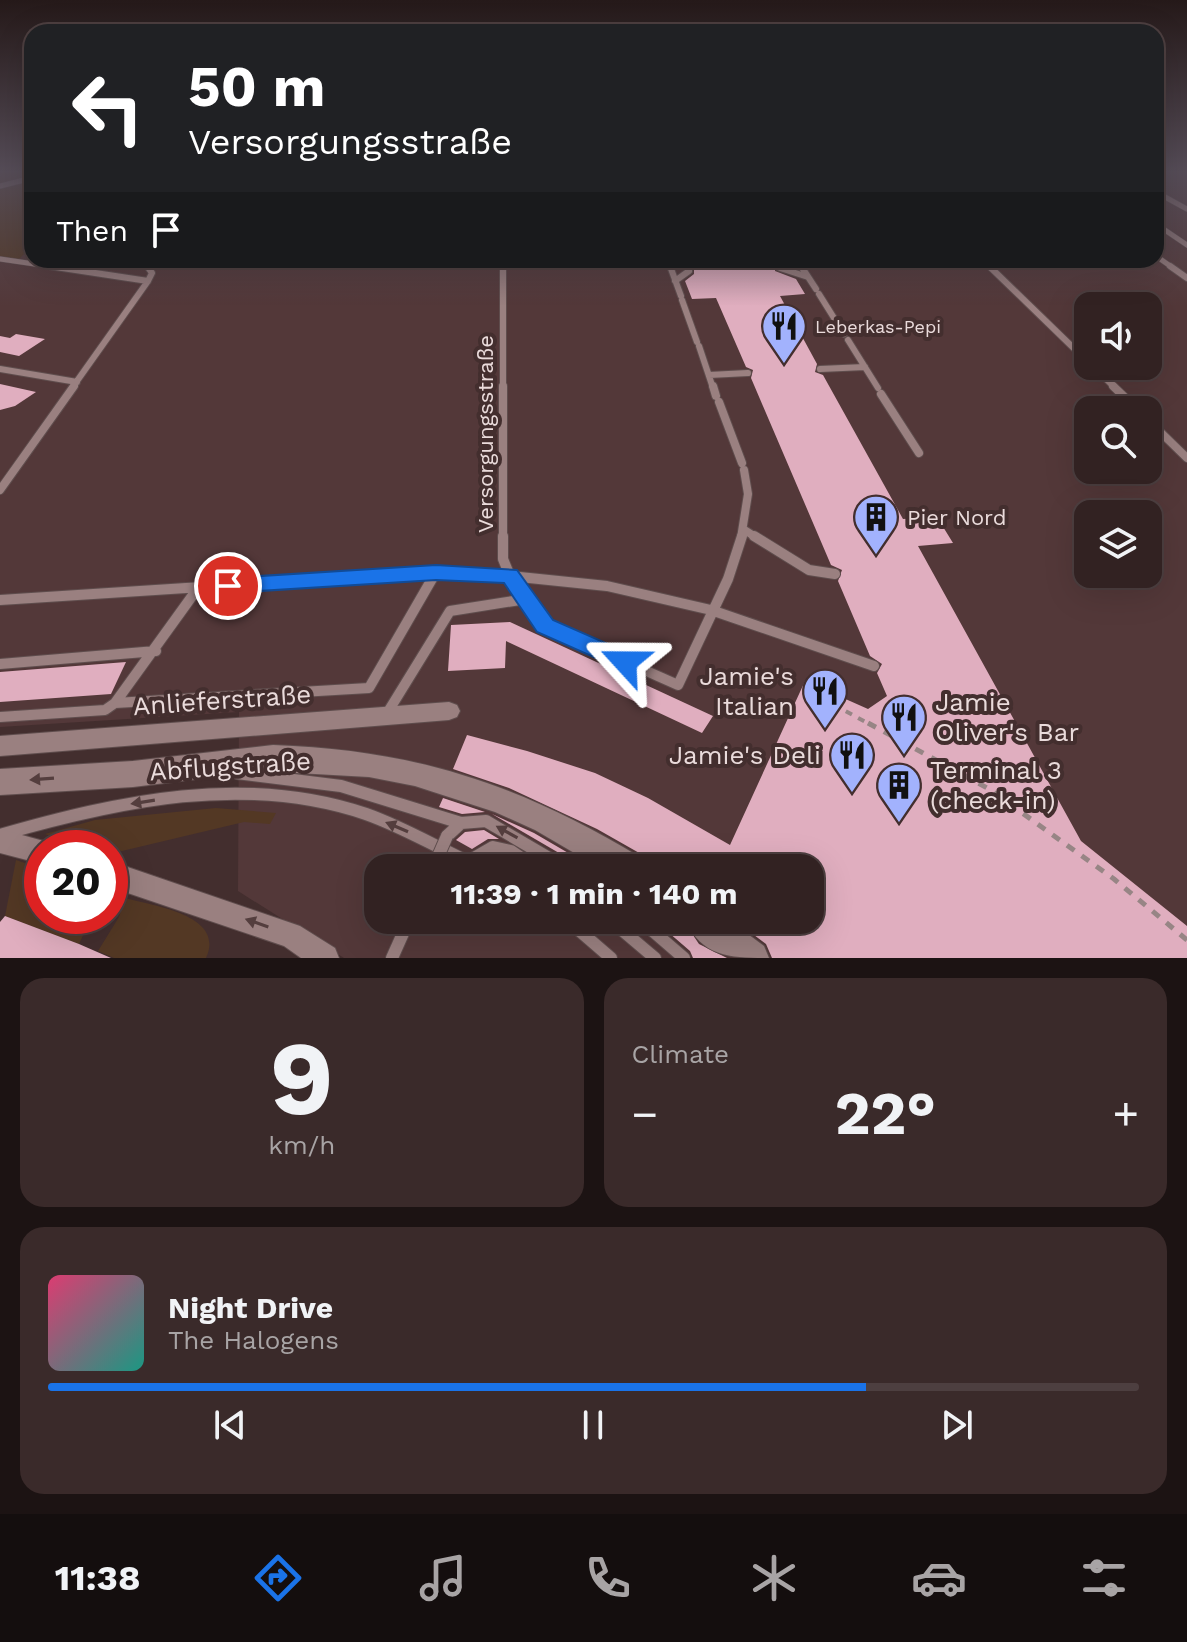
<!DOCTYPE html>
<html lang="en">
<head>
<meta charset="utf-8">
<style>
	body { margin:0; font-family:"Work Sans",sans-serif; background:#3a2a2a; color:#f1f3f6; height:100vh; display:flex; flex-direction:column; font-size:30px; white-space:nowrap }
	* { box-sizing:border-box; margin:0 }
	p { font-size:26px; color:#a8a4a5 }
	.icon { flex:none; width:44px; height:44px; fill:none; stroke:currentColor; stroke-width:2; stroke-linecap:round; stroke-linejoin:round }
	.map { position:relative; height:958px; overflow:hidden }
	.drawer { display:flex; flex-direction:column; gap:20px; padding:20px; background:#1c1313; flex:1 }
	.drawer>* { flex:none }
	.top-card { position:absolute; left:24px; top:24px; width:1140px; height:244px; border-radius:24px; box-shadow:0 8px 32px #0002,0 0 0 2px #4d3f40; background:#202124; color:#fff; overflow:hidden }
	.tools { position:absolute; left:1074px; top:292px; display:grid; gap:16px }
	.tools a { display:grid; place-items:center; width:88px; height:88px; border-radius:16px; background:#322222; box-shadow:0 8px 32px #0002,0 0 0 2px #4d3f40; font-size:40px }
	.speed { position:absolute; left:24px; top:830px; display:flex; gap:16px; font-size:40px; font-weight:700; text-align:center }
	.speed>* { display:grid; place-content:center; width:104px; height:104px; border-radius:50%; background:#322222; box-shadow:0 8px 32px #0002,0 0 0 2px #4d3f40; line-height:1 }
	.speed .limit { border:12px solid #d22; background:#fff; color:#111 }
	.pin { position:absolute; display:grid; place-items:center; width:68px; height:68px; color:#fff; margin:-34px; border:4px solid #fff; border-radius:50%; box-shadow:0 2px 8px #0007 }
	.me { position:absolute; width:88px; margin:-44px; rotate:294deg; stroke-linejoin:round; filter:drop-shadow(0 0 6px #0008) }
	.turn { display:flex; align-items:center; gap:28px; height:168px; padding:0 32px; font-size:36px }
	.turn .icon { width:104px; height:104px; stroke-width:2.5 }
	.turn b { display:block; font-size:56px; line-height:68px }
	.then { display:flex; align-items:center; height:76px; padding:0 32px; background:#0003; gap:16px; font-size:30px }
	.big { font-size:60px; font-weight:700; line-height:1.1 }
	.drawer .widget { flex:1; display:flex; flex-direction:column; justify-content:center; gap:12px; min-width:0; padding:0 28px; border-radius:24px; background:#3a2a2a }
	.drawer .dial { align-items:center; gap:0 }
	.dial b { font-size:104px; line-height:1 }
	.song { display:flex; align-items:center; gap:24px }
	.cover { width:96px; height:96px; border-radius:12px; background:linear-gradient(135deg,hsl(340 70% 55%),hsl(170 70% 35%)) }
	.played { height:8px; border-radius:4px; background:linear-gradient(90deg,#1a73e8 75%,#4d3f40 75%) }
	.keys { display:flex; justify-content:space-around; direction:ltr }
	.heat { display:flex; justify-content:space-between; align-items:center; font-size:44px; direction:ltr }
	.drawer .tiles { flex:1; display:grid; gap:20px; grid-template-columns:1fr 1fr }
	.widget:last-child { grid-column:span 2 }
	.trip { position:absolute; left:364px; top:854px; width:460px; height:80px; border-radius:24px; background:#322222; box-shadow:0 8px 32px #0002,0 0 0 2px #4d3f40; font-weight:700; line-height:80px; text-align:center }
	.tab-bar { display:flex; height:128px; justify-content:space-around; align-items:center; background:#140e0e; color:#a8a4a5 }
	.tab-bar .icon { width:56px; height:56px }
	.tab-bar .selected { color:#1a73e8 }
	.tab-bar b { font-size:36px; color:#f1f3f6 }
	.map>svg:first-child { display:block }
	.built { fill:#533839; fill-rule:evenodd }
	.green { fill:#533824 }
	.building { fill:#e0aebf }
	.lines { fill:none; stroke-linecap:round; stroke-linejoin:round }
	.lane-far4-casing { stroke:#5f4d4d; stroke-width:6 }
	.lane-far3-casing { stroke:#5f4d4d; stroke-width:8 }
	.lane-far2-casing { stroke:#5f4d4d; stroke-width:10 }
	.lane-far1-casing { stroke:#5f4d4d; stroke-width:12 }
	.lane-casing { stroke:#5f4d4d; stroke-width:14 }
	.street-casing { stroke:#5f4d4d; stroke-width:2 }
	.secondary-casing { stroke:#5f4d4d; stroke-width:2 }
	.path-far1 { stroke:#978585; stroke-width:4; stroke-dasharray:7 7; stroke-linecap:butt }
	.path { stroke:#978585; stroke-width:5; stroke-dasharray:9 9; stroke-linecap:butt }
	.lane-far4 { stroke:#9a8080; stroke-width:5 }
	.lane-far3 { stroke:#9a8080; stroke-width:6 }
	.lane-far2 { stroke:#9a8080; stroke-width:8 }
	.lane-far1 { stroke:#9a8080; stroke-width:10 }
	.lane { stroke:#9a8080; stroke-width:12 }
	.street { fill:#9a8080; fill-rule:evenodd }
	.secondary { fill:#9a8080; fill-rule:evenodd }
	.lane-bridge-casing { stroke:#5f4d4d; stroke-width:14; stroke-linecap:butt }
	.lane-bridge { stroke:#9a8080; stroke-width:12 }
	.oneway { fill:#543e3e }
	.route { fill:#1a73e8; stroke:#114b97; stroke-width:2 }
	.labels { text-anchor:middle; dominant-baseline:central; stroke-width:8; stroke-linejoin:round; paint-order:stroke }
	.far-poi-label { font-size:18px; fill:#eadbdb; stroke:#432e2e; text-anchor:start }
	.street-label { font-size:22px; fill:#eadbdb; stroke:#432e2e }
	.poi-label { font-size:22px; fill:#eadbdb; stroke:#432e2e; text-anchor:start }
	.near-poi-label { font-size:26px; fill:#eadbdb; stroke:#432e2e; text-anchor:end }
	.near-street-label { font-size:26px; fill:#eadbdb; stroke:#432e2e }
</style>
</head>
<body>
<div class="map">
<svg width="1187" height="958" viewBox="0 0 1187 958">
	<rect width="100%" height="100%" fill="#432e2e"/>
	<!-- built -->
	<path class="built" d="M0,171H32V260H1156V171H1187V958H344L238,891L239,712L0,727ZM1088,306H1148V366H1088ZM1088,410H1148V470H1088ZM1088,514H1148V574H1088ZM378,868H810V920H378Z"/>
	<!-- green -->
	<path class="green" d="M0,171H32V246L18,260L0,257Z
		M216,808L276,813L270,824L244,822L122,851L83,848L45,834L95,820Z
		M16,860L42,869V916H92L79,944L5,916Z
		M125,898C154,906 226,915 206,958H114L98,951L119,917Z"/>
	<!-- building -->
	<path class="building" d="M678,260H784L787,264H775V271L796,279L805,294L780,296L817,364L815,372L823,375L903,519L937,517L953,543L918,546L1081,841L1187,926V958H772L766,944L734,920H810V868H648L641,854L597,829L509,788L453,769L467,735L527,751L595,773L648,798L730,845L805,681L868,709L887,696L877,673L882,664L870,656L838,581L842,570L831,565L751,378L753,370L746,367L716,298L692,299L685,281L694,274V268L689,265L681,269Z
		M16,334L45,339L19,356L0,352V336L10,338Z
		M0,384L36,392L15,406L0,410Z
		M510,622L713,716L702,733L506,641L505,668L448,671L451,625Z
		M126,662L111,694L0,702V672Z
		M443,798L485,812L462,814L439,807Z
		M492,814L534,833L594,868H575L571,860Z
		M484,830L499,839H488L472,849L456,840L465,832Z
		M5,916L79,944L111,958H0V922Z
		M654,920H683L699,944L727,958H693L690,951Z"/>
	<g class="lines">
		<!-- lane-far4 casing -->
		<g class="lane-far4-casing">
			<path id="lane-far4" d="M0,186L32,178
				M1156,192L1187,209
				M1156,224L1187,245
				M1156,256L1173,268
				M0,259L62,268
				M143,260L149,268
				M503,260V268
				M668,260L671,268
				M797,260L802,268
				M983,260L991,268"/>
		</g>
		<!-- lane-far3 casing -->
		<g class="lane-far3-casing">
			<path id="lane-far3" d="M49,266L148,281
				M503,266V388
				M670,266L681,296
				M801,266L816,289
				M989,266L1088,362
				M1170,266L1187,278
				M780,268L808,277
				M675,281L689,271
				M819,294L844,334
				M682,300L697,342
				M848,340L878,388
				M699,346L713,388
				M1093,366L1115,388
				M0,369L77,382
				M820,369L865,367
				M709,375L748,373
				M72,388L148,281L152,273L147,266"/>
		</g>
		<!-- lane-far2 casing -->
		<g class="lane-far2-casing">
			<path id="lane-far2" d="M503,386V538
				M713,386L716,396
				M1113,386L1138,410
				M881,394L919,453
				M719,402L742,463
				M1148,420L1187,458
				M0,490L74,386
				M743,529L757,538
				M741,538L748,494L744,470"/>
		</g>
		<!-- lane-far1 casing -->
		<g class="lane-far1-casing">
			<path id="lane-far1" d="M754,536L809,570L835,574
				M510,576L545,626L678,685L728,579L742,536
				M510,576L607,586L711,610L874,666
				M0,600L436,572L510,576L503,559V536
				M0,664L156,651
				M115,703L369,688L436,572
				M386,715L450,611L526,599
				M0,717L105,710L115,703L198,588"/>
		</g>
		<!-- lane casing -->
		<g class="lane-casing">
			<path id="lane" d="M237,773L341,786L461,823
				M0,835C119,801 245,773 366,814C406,828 443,851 482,868
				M447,836L461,823L486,821L566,868
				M467,862L493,847L511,851L536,868
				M567,920L611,958
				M610,920L655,958
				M640,920L684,958
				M392,958L409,920"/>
		</g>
		<!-- street casing -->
		<g class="street-casing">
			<path id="street" d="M449,702L457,705L460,711L457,717L449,720L0,756V736Z
				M0,829L51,843L53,848H42V864L0,853Z
				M110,861L300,926L335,948L339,958H301L284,946L110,887Z"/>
		</g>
		<!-- secondary casing -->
		<g class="secondary-casing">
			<path id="secondary" d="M273,745C415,750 519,784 640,857L645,868H600L535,830L495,812L415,786L369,777L261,771L133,787L0,795V769L133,761Z
				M686,920H729L764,946L769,958C734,958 701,958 686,920Z"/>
		</g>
		<!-- path-far1 -->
		<path class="path-far1" d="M809,691L871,725"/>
		<!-- path -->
		<path class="path" d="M868,723L989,789L1114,879L1187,940"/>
		<!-- lane-far4 -->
		<use href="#lane-far4" class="lane-far4"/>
		<!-- lane-far3 -->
		<use href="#lane-far3" class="lane-far3"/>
		<!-- lane-far2 -->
		<use href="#lane-far2" class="lane-far2"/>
		<!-- lane-far1 -->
		<use href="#lane-far1" class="lane-far1"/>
		<!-- lane -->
		<use href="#lane" class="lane"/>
		<!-- street -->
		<use href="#street" class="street"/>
		<!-- secondary -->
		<use href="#secondary" class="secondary"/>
		<!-- lane-bridge casing -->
		<g class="lane-bridge-casing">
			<path id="lane-bridge" d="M433,868L447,836"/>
		</g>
		<!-- lane-bridge -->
		<use href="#lane-bridge" class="lane-bridge"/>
	</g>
	<!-- one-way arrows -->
	<defs><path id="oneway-solid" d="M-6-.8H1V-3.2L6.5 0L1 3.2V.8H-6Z" transform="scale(2)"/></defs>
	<g class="oneway">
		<use href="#oneway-solid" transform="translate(42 779) rotate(176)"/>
		<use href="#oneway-solid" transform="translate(143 802) rotate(171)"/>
		<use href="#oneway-solid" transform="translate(397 827) rotate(-157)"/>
		<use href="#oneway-solid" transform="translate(507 832) rotate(-151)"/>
		<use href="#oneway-solid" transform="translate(257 923) rotate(-161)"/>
	</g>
	<!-- sky -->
	<linearGradient id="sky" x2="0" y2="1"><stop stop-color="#251919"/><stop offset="0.56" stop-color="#554c57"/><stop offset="1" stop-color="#554c57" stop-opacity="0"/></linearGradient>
	<rect width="1187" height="306" fill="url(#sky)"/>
	<!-- route -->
	<path class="route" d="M436,565L517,570L553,620L633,655L636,662L633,668L625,671L537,632L504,583L436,580L228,593L217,586L228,578Z"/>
	<!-- icons -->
	<defs>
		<g id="restaurant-pin" transform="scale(2.3)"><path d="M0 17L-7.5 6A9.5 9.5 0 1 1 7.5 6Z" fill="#a2b2fd" stroke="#432e2e"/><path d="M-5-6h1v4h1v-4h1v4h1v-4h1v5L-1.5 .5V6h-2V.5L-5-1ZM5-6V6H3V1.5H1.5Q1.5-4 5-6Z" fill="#111"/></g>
		<g id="building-pin" transform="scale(2.3)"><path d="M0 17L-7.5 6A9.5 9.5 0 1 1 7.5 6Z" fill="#a2b2fd" stroke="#432e2e"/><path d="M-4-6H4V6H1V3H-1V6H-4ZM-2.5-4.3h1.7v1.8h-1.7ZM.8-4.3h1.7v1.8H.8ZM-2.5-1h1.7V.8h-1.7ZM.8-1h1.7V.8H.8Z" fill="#111"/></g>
	</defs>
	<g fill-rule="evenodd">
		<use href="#restaurant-pin" x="784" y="326"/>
		<use href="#building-pin" x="876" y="517"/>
		<use href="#restaurant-pin" x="825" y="691"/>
		<use href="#restaurant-pin" x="904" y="717"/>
		<use href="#restaurant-pin" x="852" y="755"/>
		<use href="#building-pin" x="899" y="785"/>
	</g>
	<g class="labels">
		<!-- far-poi labels -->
		<g class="far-poi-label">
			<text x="815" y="326">Leberkas-Pepi</text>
		</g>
		<!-- street labels -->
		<g class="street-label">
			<text transform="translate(485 434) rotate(-90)">Versorgungsstraße</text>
		</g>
		<!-- poi labels -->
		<g class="poi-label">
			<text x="907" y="517">Pier Nord</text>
		</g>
		<!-- near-poi labels -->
		<g class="near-poi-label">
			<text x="794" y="676">Jamie's<tspan x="794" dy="30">Italian</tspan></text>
			<text x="935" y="702" text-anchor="start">Jamie<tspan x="935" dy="30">Oliver's Bar</tspan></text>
			<text x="821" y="755">Jamie's Deli</text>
			<text x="930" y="770" text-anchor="start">Terminal 3<tspan x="930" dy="30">(check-in)</tspan></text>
		</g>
		<!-- near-street labels -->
		<g class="near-street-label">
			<text transform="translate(222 700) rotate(-4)">Anlieferstraße</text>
			<text transform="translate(230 766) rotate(-4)">Abflugstraße</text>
		</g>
	</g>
</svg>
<div class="tools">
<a><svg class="icon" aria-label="sound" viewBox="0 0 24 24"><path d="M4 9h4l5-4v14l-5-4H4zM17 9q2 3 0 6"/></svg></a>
<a><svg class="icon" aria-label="search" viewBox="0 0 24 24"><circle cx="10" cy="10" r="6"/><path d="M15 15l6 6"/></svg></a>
<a><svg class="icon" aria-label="layers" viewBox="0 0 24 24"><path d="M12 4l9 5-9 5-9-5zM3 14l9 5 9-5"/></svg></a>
</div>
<div class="speed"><div class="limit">20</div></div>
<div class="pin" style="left:228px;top:586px;background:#d93025"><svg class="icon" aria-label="arrive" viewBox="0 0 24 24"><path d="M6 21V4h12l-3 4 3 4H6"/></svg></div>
<svg class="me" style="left:625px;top:662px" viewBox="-20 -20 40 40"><path d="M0-17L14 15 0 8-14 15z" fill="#1a73e8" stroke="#fff" stroke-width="4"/></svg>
<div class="trip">11:39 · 1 min · 140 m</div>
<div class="top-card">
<div class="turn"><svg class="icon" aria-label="left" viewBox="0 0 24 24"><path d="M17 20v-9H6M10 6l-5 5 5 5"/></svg><div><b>50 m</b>Versorgungsstraße</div></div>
<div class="then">Then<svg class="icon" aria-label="arrive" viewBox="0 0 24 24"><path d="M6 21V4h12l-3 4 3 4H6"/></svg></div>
</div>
</div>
<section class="drawer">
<div class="tiles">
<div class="widget dial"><b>9</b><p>km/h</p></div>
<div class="widget"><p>Climate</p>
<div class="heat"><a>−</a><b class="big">22°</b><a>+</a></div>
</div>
<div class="widget">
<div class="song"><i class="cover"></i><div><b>Night Drive</b><p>The Halogens</p></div></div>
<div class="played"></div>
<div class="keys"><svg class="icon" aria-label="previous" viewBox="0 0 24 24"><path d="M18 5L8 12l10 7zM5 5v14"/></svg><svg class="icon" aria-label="pause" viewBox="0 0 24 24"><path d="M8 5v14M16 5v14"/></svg><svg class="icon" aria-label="next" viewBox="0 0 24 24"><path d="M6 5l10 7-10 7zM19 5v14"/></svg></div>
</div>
</div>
</section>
<nav class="tab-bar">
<b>11:38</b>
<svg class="icon selected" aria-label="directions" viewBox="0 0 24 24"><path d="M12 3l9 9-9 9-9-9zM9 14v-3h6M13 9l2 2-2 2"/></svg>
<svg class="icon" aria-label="music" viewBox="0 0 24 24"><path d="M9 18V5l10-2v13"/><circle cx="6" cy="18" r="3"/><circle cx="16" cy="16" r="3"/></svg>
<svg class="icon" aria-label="phone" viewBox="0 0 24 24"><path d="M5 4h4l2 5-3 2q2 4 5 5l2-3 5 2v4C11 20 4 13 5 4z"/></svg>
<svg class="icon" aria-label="climate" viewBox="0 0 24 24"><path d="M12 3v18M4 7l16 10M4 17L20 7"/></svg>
<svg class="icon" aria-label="car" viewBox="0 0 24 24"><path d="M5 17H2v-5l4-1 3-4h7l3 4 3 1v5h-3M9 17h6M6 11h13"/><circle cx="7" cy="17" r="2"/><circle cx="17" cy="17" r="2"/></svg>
<svg class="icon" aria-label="filters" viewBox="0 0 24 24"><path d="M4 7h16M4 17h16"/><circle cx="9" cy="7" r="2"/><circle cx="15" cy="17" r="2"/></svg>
</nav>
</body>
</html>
